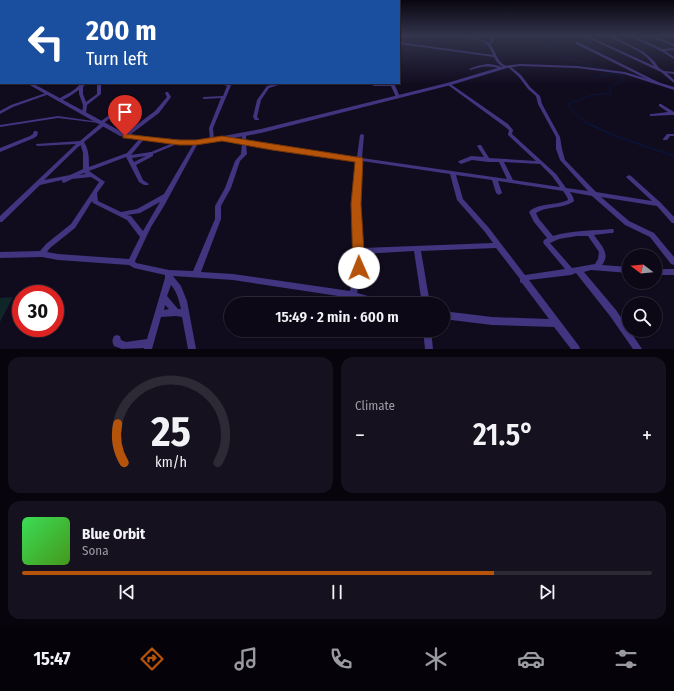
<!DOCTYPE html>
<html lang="en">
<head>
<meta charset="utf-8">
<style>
	body { margin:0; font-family:"Fira Sans Condensed",sans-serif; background:#16111f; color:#f1f3f6; height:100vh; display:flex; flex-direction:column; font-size:15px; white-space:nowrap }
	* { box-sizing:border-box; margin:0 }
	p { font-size:13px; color:#9a9aa1 }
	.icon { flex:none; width:22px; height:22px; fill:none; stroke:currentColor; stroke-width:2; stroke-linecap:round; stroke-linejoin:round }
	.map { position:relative; height:349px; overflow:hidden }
	.side { display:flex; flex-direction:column; gap:8px; padding:8px; background:#07040c; flex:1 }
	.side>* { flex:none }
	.top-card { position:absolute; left:0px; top:0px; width:400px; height:84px; box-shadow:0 1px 3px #0004,0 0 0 1px #2d2935; background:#1a4fa0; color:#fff; overflow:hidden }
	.needle { width:26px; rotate:286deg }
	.fabs { position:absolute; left:622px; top:249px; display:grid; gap:8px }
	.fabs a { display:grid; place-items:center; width:40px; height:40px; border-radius:50%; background:#0d0816; box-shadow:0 1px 3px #0004,0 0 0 1px #2d2935; font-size:20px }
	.speed { position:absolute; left:12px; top:285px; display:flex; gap:8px; font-size:20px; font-weight:700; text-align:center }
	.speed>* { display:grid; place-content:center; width:52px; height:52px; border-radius:50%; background:#0d0816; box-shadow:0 1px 3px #0004,0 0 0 1px #2d2935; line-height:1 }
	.speed .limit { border:6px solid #d22; background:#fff; color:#111 }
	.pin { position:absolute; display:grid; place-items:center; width:34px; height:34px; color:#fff; margin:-41px -17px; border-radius:50% 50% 50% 0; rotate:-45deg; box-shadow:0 0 4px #0007 }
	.pin .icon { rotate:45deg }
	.me { position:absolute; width:44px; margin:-22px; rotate:359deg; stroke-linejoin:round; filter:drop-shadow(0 0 3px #0008) }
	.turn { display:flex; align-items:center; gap:14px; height:84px; padding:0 20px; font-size:18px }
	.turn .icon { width:52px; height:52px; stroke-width:2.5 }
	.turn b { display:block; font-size:28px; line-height:34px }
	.big { font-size:30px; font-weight:600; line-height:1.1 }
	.side .card { flex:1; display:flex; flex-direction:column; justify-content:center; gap:6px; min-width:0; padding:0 14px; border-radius:12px; background:#16111f }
	.side .dial { align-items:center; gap:0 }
	.dial svg { height:104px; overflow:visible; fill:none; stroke:#2d2935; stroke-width:7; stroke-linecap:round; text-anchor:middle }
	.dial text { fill:#f1f3f6; stroke:none }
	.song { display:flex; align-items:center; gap:12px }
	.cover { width:48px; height:48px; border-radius:6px; background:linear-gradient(135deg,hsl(130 70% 55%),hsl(100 70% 35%)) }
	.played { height:4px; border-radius:2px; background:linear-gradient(90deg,#b45309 75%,#2d2935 75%) }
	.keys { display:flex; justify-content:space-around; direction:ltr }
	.heat { display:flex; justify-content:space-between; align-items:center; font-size:22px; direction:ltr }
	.side .tiles { flex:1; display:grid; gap:8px; grid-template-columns:1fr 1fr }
	.card:last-child { grid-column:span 2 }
	.trip { position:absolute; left:224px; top:297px; width:226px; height:40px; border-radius:20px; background:#0d0816; box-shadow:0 1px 3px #0004,0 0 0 1px #2d2935; font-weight:600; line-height:40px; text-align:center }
	.menu { display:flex; height:64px; justify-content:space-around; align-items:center; background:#050309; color:#9a9aa1 }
	.menu .icon { width:28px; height:28px }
	.menu .selected { color:#b45309 }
	.menu b { font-size:18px; color:#f1f3f6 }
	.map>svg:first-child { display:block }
	.green { fill:#0e2628 }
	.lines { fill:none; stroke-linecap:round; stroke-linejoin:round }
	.stream-far1 { stroke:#08153b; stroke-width:1 }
	.stream { stroke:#08153b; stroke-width:1.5 }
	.minor { fill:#40357e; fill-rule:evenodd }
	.tertiary { fill:#40357e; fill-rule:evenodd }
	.route { fill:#b45309; stroke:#753606 }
</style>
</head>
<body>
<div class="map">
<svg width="674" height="349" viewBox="0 0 674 349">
	<rect width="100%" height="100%" fill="#110b1e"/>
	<!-- green -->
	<path class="green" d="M13,297L0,322V298Z"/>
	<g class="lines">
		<!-- stream-far1 -->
		<path class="stream-far1" d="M577,36L568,37L546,46L568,59L612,71
			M587,123L574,113L568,104L592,95L609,93L611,92L610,86L618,83L624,77L613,73L594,78"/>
		<!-- stream -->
		<path class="stream" d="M585,122L615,136L674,156"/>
		<!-- minor -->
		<path class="minor" d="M465,36L473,37L489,43L491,41L492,36H495L493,42L490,44C497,52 497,66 510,66L521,75L530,87L540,96L542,104L560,137L562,149L565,160L596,192L652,201L626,177L629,175L631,176L661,203L674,217V223H672L657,206L601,197L629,221L654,233L674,257V265L671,264L650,237L625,225L592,196L570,192L573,197L574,201L573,202C561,209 547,206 536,213L539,219L553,236C572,230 592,231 611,229H613L614,231L613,233H611L594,235C601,245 611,254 602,265L629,267V273L591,270L584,272L616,310L642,349H633L610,316L576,273L571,275L529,280L579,346L580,349H571L554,327L492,325L443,319V311L492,317L549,319L522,283L520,282V279L496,248L421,251L430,304H422L414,251L362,254L363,268L357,293L386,301L387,304H372L358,299L233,280L173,276L181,286L187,301L196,349H188L182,317L176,316L161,317L152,349H144V348L122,349L114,346C112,342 112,340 114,336L117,335L120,336L121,340L126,342L147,339L165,278V275L134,268L129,265L58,260L42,257L0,258V252L40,251L46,244L71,224L99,182L91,177L72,179L64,183L62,182V180L40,185L2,222H0V216L76,144L38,146L36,145V144L80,141L100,124L99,123L58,118L0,127V125L58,116L100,122L117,109H119V111L104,123L105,124V125L84,142C89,150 89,158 89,167L127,153L141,137H143L145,138L131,155L151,152L178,141H180L182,142L153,154V156L136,165L143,180L149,184L148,185H144L139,182L126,157L89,171L105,182L97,193L98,201L121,212L137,209L164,194L194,143L196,142L198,143L164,206L151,227L135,261L136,263L169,270L193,271L215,219V206L225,188L235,161L241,154L242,144L220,140V138L242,141V135L244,134L246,135V141L357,157L360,135L362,134L364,135L362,158L507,179L499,162H488L472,160L461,164L458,162L459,161L471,156L484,157L477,146L479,145H481L489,158L536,161L508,135V134L509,130L504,126L448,85V83H449L508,124L513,130L512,134L556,174L566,188L588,191L560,160L556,149V137L538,104L536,96L528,89L519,77L508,67L506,68C500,66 497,63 494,57L399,44V42L493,55C487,39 479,41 465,36ZM246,144L357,160L354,186L355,268L350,291L233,274L201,272L221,219V206L231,188L240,161L247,154ZM81,146L83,153V169L70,175L44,180L78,147L81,145ZM146,156L134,162L132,158ZM362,161L450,174L457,200L485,232L493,243L362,248L360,186ZM504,162L540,164L552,176L560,187L513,180ZM84,173L86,174L79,175ZM456,175L492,180L496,193L499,195L502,193L498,181L563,191L567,197L568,200C556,206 539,202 529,212L534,222L547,238L544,240L543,242L544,244L565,269L525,275L489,228L463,199ZM92,201L93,203L127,220L140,237L129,259L58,254L47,252L50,248L75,228ZM160,202L143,231L131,216L127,215L140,213ZM577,236H588L599,252L598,259L595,264L572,268L550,243L559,239ZM171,285C177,292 179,300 181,309H178L167,296ZM165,305L169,309L164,310Z
			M584,36H588L654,66C644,50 624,45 608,36H612L644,52L654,61L659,68L664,71L674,72V74L667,73L674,80V83L661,72Z
			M630,36H634L662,49L674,48V50L665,51L674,57V59L661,51Z
			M648,36H653L674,44V46Z
			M670,36H674V38L670,37Z
			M576,42H578L660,83L657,84L576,44Z
			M0,64H1V66H0Z
			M487,64C492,64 498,65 503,68L501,69C491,65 481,66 471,70L469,69L477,66Z
			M0,76H1V79H0Z
			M83,83H87L83,87V94L86,102L97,94V83H101V94L87,105L86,114L84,115L82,114L83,105L79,94V90C73,94 65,100 58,101L57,100C64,95 74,92 80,84Z
			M217,83H223L228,84V83H232L213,128L214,140L212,141L210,140L209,128L221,98L204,99L202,98L204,97L223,96L227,86Z
			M279,83H285L269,88L261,100L257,117L259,119V120H255L253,117L257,100L267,86Z
			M390,83H394L400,97L399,98H397L396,97L391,86H374L372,85L374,84H390Z
			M166,92H168L171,97L159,113L127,137H123V135L155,111L167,97L165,93Z
			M46,93L49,94L13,107L0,114V111L11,105Z
			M659,104H661L674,112V115H672L650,116V114H652L668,112L659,106Z
			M34,131H36L38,132L37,136L34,138L0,152V148L30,136L33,134Z
			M667,134H674V136H670L667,140H663V139Z
			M655,269H674V275H655Z
			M423,330H431L433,349H425Z"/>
		<!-- tertiary -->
		<path class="tertiary" d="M520,64L577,66L625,72L674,87V90L624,74L577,68L520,66L507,68L451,85L261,133L196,145L149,141L120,136L26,83H32L124,133L149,137L196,141L261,129L447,83L504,66Z
			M0,69H1V72H0Z"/>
	</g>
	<!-- sky -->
	<linearGradient id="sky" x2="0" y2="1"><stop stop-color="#090610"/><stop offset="0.42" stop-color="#32344c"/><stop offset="1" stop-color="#32344c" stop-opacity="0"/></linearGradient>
	<rect width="674" height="85" fill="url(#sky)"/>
	<!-- route -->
	<path class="route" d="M123,134L179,140H196L222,136L363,158L361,204L365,268L363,272L359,273L355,272L353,268L351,204L355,162L272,150L222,141L196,145H179L125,138H123Z"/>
</svg>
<div class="fabs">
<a><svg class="needle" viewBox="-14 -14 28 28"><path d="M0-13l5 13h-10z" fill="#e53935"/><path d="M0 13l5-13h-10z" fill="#9a9aa1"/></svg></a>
<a><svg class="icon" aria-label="search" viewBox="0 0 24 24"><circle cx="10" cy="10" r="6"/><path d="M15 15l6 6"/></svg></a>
</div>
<div class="speed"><div class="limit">30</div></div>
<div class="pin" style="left:125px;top:136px;background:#d93025"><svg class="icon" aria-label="arrive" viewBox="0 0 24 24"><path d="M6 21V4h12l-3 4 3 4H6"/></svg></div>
<svg class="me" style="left:359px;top:268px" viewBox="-20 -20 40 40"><circle r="19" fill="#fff"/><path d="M0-13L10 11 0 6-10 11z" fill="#b45309"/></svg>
<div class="trip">15:49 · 2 min · 600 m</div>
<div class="top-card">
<div class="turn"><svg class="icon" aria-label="left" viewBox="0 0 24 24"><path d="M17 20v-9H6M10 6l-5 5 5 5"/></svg><div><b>200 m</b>Turn left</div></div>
</div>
</div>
<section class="side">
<div class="tiles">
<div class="card dial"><svg viewBox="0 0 100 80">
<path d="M14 69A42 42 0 1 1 86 69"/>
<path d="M14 69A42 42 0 0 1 9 39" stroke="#b45309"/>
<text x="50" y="56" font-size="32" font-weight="700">25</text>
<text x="50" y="72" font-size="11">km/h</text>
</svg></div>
<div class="card"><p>Climate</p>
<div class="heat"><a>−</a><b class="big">21.5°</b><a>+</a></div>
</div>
<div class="card">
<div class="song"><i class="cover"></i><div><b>Blue Orbit</b><p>Sona</p></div></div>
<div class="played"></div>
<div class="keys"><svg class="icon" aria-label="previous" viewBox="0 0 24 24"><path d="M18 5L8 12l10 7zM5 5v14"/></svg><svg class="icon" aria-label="pause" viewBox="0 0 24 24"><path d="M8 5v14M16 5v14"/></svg><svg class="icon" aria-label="next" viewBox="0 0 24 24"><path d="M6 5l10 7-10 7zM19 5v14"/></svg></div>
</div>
</div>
</section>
<nav class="menu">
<b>15:47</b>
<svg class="icon selected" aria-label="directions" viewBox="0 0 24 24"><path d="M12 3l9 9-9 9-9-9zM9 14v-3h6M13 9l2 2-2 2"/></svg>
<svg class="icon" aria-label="music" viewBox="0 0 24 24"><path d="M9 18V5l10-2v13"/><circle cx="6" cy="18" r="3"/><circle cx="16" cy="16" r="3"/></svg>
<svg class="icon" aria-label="phone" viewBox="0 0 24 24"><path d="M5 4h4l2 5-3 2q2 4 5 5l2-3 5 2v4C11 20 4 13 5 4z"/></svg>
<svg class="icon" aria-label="climate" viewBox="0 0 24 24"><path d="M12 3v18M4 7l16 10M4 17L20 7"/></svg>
<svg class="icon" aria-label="car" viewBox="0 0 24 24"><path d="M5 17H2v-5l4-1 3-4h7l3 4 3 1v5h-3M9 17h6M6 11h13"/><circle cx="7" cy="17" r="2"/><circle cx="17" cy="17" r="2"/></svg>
<svg class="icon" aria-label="filters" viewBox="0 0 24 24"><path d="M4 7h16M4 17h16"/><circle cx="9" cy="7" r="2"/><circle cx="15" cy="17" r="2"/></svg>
</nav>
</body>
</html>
